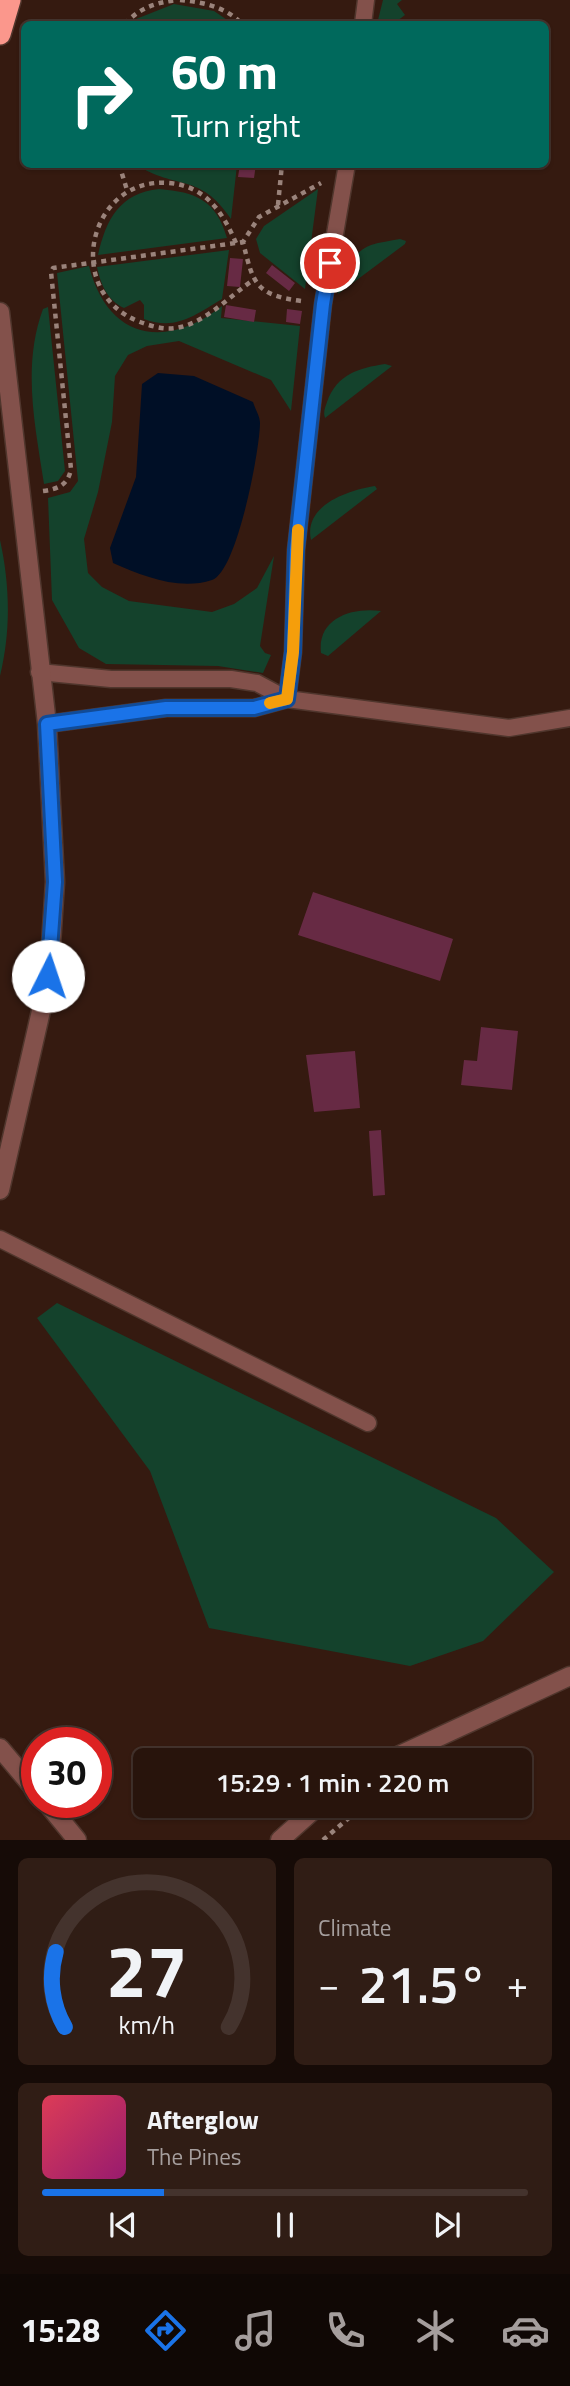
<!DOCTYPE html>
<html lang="en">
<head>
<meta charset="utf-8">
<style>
	body { margin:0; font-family:"Titillium Web",sans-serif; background:#301d15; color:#f1f3f6; height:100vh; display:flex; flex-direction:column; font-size:26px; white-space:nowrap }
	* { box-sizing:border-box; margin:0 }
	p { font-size:23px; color:#a59e9d }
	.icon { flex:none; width:38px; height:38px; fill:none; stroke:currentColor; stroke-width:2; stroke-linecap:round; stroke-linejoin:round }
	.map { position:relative; height:1840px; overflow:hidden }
	.details { display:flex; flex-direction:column; gap:18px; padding:18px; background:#160b07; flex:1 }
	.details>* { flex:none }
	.hud { position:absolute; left:21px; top:21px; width:528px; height:147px; border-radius:10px; box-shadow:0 2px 5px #0004,0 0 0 2px #44332d; background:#00695c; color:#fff; overflow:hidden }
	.speed { position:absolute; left:21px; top:1727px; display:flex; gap:14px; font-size:35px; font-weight:700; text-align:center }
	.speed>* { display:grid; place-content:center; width:91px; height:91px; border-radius:50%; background:#28140c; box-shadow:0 2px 5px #0004,0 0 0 2px #44332d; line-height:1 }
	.speed .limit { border:10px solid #d22; background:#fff; color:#111 }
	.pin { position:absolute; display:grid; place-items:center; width:60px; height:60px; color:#fff; margin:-30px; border:4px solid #fff; border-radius:50%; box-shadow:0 2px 7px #0007 }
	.me { position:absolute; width:77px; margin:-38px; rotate:4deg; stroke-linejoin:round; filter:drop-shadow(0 0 5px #0008) }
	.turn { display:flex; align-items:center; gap:24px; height:147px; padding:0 35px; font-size:32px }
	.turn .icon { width:91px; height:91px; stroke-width:2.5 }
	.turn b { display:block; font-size:49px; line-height:60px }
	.big { font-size:52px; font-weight:600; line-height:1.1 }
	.details .tile { flex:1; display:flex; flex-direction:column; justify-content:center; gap:10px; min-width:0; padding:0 24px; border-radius:10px; background:#301d15 }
	.details .dial { align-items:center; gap:0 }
	.dial svg { height:182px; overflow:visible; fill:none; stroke:#44332d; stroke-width:7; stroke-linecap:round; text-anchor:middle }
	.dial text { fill:#f1f3f6; stroke:none }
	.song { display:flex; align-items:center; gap:21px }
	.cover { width:84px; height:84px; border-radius:10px; background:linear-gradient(135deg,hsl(350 70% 55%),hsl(320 70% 35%)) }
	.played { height:7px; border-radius:4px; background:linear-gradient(90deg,#1a73e8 25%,#44332d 25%) }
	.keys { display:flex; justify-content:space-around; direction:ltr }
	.heat { display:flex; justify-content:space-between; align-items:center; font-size:38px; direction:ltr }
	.details .tiles { flex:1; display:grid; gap:18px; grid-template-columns:1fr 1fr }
	.tile:last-child { grid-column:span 2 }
	.trip { position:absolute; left:133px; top:1748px; width:399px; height:70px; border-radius:10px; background:#28140c; box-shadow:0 2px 5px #0004,0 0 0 2px #44332d; font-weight:600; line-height:70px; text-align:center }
	.tabs { display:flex; height:112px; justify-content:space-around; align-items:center; background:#100805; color:#a59e9d }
	.tabs .icon { width:49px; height:49px }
	.tabs .active { color:#1a73e8 }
	.tabs b { font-size:32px; color:#f1f3f6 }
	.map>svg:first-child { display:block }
	.green { fill:#14422c }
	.water { fill:#000f26 }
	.building { fill:#672a44 }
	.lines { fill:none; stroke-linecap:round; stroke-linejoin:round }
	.lane-casing { stroke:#50362d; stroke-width:19 }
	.street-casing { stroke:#50362d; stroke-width:21 }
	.highway-casing { stroke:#50362d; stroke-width:24 }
	.path { stroke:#9a837b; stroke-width:4.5; stroke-dasharray:5 5; stroke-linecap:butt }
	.lane { stroke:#83514b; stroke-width:16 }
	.street { stroke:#83514b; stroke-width:18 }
	.highway { stroke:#fb978c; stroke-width:21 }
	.route-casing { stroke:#114b97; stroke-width:18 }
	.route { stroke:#1a73e8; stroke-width:12 }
	.slow { stroke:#f59e0b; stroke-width:12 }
</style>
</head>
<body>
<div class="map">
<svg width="570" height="1840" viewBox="0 0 570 1840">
	<rect width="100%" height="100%" fill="#351a10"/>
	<!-- green -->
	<path class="green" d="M383,0H402L397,4L405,15L393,24H377Z
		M174,4L214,11L233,24H131L136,19Z
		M137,165H237L231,219C200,172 175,190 137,165Z
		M159,189C196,192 216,200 227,238L98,255C106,219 120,193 159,189Z
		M318,189L305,289L260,253L256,239L264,226Z
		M400,239L406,241L405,244L338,294C333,276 355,251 371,245C380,242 390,241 400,239Z
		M229,250L222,299C195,315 176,331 144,319V305L140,300L124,308C107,300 101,285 97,267Z
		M89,266C108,340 166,350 222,306L221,318L300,326L291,411L271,380L179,341L147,346L128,355L115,376L112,422L98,492L84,539L88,573L102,587L129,601L212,612L234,604L257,588L274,556L260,646L265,653L271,655L263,673L218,666L106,664L79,648L52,600L48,498L70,492L78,481L57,273Z
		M48,307L65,471L58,481L44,484C35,425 22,366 43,309Z
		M385,364L392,366L325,418C323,412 325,408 327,402C337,374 359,368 385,364Z
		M375,486L377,489L311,540C303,505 349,490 375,486Z
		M0,540C10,585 11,631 0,676Z
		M381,611L328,656L321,653C317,618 352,607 381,611Z
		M57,1303L496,1518L554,1572L483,1641L410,1666L209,1628L150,1471L37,1318Z"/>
	<!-- water -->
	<path class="water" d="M158,373L194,376L253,402C255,409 260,416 260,423C260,449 237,572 212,580C179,591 143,576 113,563L110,548L136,477L142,384Z"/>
	<!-- building -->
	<path class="building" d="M240,164H256L254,178L238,177Z
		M230,258L243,259L240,287L227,286Z
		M272,265L295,283L289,291L266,273Z
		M226,305L256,310L254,322L224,317Z
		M287,309L302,311L300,324L286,322Z
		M313,892L453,939L440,981L298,935Z
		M481,1027L518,1031L512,1090L461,1085L464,1060L477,1061Z
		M355,1051L360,1108L314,1112L306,1055Z
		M381,1130L385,1195L373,1196L369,1131Z"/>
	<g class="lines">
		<!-- lane casing -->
		<g class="lane-casing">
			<path id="lane" d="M363,24L366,0
				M39,672L111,679H231L257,683L287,699L509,728L570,718
				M287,699L293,652L296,550L323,304L347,164
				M47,724L166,708H254L287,699
				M0,1239L368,1423"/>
		</g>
		<!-- street casing -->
		<g class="street-casing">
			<path id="street" d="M0,312L47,724L55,882L49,976L0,1190
				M0,1748L37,1792
				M389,1760L570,1676
				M46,1802L77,1840
				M280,1840L318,1806"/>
		</g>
		<!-- highway casing -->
		<g class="highway-casing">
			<path id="highway" d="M0,34L10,0"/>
		</g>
		<!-- path -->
		<path class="path" d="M180,0C203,2 226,7 242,24
			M125,24C139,8 155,3 176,0
			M119,164L127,190
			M278,205L282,164
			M236,243C223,213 206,186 169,183C89,176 61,292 140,322C151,326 164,330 176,328C204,324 230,296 253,280
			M301,301C255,295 253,283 243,242L259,217L321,183
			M43,491C58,489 68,485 71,469L51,272L53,268L243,242
			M323,1840L363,1806"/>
		<!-- lane -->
		<use href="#lane" class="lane"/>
		<!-- street -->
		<use href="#street" class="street"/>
		<!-- highway -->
		<use href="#highway" class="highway"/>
	</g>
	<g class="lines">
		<!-- route casing -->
		<g class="route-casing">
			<path id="route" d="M48,976L55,882L47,724L166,708H254L287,699L293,652L296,550L323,304L330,263"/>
		</g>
		<!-- route -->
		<use href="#route" class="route"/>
		<!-- slow -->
		<path class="slow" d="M270,703L287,699L293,652L298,530"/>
	</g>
</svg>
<div class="speed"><div class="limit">30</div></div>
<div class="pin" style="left:330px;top:263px;background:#d93025"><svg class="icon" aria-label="arrive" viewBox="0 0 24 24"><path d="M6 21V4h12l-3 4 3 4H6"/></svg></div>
<svg class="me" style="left:48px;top:976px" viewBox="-20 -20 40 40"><circle r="19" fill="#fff"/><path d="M0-13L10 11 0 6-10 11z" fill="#1a73e8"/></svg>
<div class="trip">15:29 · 1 min · 220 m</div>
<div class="hud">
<div class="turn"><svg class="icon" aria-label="right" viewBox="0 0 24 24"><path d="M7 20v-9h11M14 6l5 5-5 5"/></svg><div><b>60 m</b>Turn right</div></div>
</div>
</div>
<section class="details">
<div class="tiles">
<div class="tile dial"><svg viewBox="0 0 100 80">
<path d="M14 69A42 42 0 1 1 86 69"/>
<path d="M14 69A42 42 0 0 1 10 36" stroke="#1a73e8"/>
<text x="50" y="56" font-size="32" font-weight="700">27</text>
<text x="50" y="72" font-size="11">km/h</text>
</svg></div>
<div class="tile"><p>Climate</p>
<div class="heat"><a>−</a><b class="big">21.5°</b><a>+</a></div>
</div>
<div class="tile">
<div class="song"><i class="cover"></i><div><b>Afterglow</b><p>The Pines</p></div></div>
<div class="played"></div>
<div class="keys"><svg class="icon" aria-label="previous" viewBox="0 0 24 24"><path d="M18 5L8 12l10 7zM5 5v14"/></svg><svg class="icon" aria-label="pause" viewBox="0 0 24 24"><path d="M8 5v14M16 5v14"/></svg><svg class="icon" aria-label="next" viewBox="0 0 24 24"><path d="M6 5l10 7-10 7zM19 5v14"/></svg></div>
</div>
</div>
</section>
<nav class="tabs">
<b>15:28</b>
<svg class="icon active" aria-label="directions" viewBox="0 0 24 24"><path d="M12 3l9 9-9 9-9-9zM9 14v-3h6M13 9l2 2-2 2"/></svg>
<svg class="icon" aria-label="music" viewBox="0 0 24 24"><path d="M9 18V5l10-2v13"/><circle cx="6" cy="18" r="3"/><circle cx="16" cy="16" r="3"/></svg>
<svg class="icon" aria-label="phone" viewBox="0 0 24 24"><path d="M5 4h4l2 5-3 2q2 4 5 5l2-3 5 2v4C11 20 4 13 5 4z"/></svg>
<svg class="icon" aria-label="climate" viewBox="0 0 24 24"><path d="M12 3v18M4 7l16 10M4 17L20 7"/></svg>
<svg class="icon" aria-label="car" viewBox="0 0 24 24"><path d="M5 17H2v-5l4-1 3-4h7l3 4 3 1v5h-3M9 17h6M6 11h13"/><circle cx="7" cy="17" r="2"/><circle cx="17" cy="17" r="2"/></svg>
</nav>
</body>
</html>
